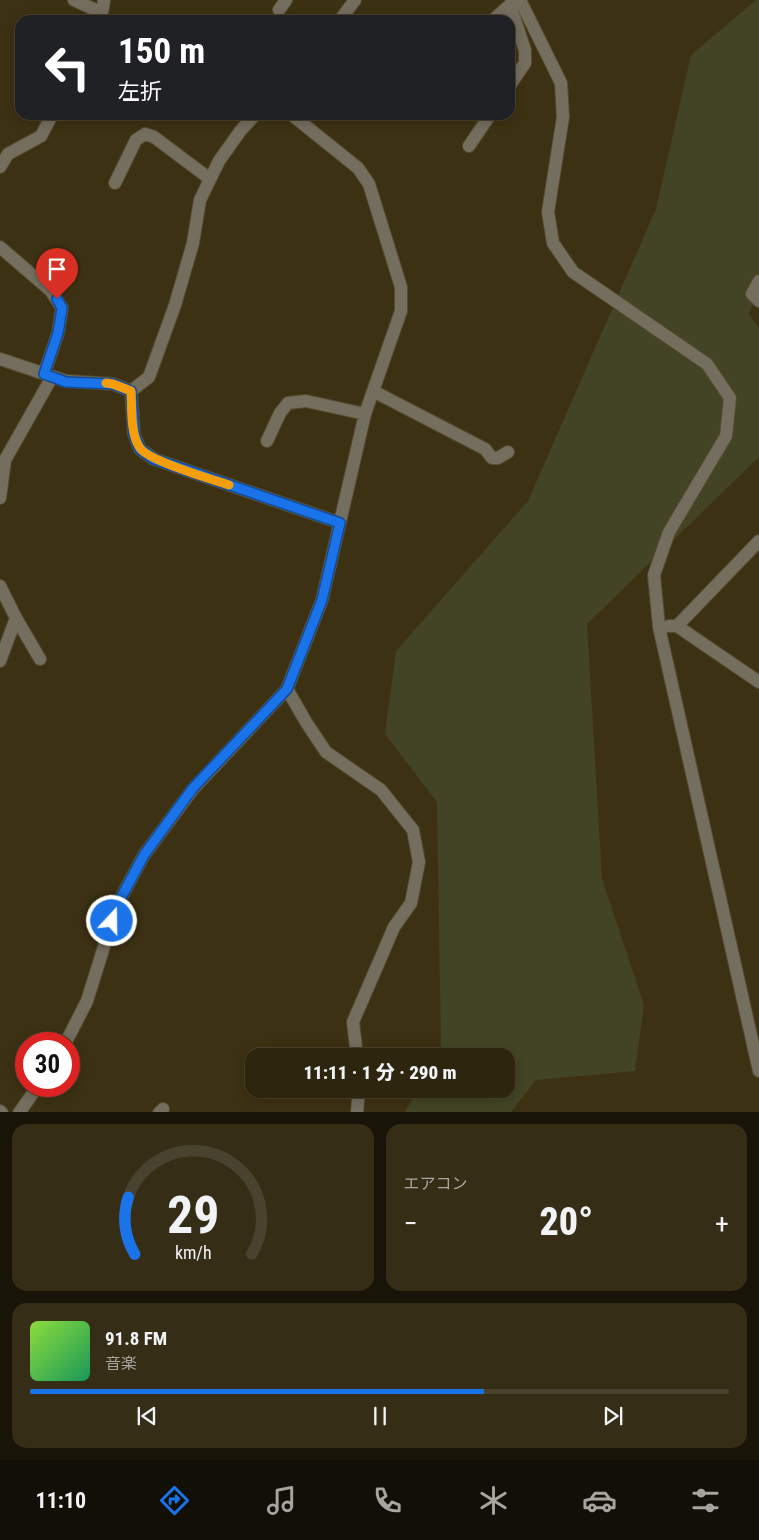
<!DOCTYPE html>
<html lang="ja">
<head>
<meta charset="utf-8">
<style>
	body { margin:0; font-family:"Roboto Condensed","Noto Sans JP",sans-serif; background:#362d17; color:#f1f3f6; height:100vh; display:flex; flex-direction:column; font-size:19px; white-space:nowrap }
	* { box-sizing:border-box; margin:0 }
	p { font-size:16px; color:#a7a59e }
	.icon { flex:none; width:28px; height:28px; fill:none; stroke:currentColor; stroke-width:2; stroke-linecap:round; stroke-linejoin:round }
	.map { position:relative; height:1112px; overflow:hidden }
	.details { display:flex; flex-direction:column; gap:12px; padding:12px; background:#191408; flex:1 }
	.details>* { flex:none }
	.banner { position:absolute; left:15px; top:15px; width:500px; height:105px; border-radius:15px; box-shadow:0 2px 12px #0003,0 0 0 1px #49422e; background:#202124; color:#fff; overflow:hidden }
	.speed { position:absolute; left:15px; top:1032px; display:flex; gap:10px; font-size:25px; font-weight:700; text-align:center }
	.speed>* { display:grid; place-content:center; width:65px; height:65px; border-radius:50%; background:#2e250e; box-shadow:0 2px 12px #0003,0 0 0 1px #49422e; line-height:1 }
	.speed .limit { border:8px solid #d22; background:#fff; color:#111 }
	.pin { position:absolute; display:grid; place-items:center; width:42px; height:42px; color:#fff; margin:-51px -21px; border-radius:50% 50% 50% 0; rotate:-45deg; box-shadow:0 0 5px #0007 }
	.pin .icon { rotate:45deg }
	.me { position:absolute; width:55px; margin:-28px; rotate:21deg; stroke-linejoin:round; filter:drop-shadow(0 0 4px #0008) }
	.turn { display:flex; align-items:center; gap:18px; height:105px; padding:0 20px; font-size:22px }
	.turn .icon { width:65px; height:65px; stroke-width:2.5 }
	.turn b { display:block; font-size:35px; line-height:42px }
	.big { font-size:38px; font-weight:800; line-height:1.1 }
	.details .card { flex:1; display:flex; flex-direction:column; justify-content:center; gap:8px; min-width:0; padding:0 18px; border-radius:15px; background:#362d17 }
	.details .dial { align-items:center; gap:0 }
	.dial svg { height:130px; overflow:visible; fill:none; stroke:#49422e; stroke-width:7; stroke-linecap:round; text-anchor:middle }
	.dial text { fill:#f1f3f6; stroke:none }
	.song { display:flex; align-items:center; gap:15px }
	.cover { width:60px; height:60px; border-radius:8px; background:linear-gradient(135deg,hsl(90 70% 55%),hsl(150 70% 35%)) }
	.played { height:5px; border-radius:2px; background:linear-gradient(90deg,#1a73e8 65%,#49422e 65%) }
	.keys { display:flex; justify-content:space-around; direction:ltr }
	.heat { display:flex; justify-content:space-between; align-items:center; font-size:28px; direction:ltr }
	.details .tiles { flex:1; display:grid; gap:12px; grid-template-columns:1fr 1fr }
	.card:last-child { grid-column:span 2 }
	.trip { position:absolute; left:245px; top:1048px; width:270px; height:50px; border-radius:15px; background:#2e250e; box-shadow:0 2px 12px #0003,0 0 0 1px #49422e; font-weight:800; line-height:50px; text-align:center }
	.tab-bar { display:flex; height:80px; justify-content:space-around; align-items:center; background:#120f06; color:#a7a59e }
	.tab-bar .icon { width:35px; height:35px }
	.tab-bar .selected { color:#1a73e8 }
	.tab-bar b { font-size:22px; color:#f1f3f6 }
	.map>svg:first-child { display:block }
	.green { fill:#424425 }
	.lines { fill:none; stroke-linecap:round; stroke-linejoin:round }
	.minor-casing { stroke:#574c30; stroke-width:14 }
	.minor { stroke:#736e5e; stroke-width:12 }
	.route-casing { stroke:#114b97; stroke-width:12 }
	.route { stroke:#1a73e8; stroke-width:9 }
	.slow { stroke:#f59e0b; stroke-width:9 }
</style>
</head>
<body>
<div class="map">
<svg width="759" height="1113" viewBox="0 0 759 1113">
	<rect width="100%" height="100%" fill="#3d3113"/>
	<!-- green -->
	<path class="green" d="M756,0H759V288L749,314L759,328V457L587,624L602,879L644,1005L635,1071L536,1080L511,1112H405L418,1089H506V1056H436L441,1047L437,802L385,734L396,651L528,501L656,209L691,55Z"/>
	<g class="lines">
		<!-- minor casing -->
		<g class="minor-casing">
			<path id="minor" d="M74,0L102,13
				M520,0L561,83L563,117L548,212L553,243L573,272L707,364L730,398L726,436L669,532L654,575L659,627L759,1071
				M279,10L286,0
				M101,20L104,0
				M340,20L355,0
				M493,20L510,5
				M510,85L525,63V50L510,5L512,0
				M469,146L490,115
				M0,167L8,154L41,136L52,115
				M115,183L136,140L145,134L154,137L210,179
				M0,247L51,291L62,308L58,333L44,374
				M759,281L752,294L759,301
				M0,359L66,381L113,384L131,391
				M131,391L149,377L175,305L193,243L200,200L219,161L241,130L255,115
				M131,391L134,434L140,449L154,459L340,523
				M373,391L485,449L492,458H498L508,452
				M267,441L280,413L288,403L306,401L365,414
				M0,498L5,460L52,377
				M0,586L16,618L0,661
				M16,618L40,659
				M669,626H677L759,682
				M677,626L759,541
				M287,689L306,722L326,752L381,790L413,830L419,862L411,903L394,927L353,1022L357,1056
				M65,1044L87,1001L117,905L144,855L193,789L287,689L322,600L365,414L401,311V287L369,184L358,168L292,115
				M0,1111L2,1113
				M19,1113L38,1086
				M159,1113L163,1109
				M357,1113L359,1089"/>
		</g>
		<!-- minor -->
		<use href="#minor" class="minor"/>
	</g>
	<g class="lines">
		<!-- route casing -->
		<g class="route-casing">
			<path id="route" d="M57,299L62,308L58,333L44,374L66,382L113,384L131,391L134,434L140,449L154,459L340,523L322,600L287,689L193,788L144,855L117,905L112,921"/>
		</g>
		<!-- route -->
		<use href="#route" class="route"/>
		<!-- slow -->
		<path class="slow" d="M106,383L113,384L131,391C132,407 130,434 140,448C149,461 211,479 229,485"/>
	</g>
</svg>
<div class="speed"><div class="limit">30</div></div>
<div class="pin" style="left:57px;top:299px;background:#d93025"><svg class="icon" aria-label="arrive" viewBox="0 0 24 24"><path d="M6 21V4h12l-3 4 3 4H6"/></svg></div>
<svg class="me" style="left:112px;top:921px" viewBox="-20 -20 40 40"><circle r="17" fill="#1a73e8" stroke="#fff" stroke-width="3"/><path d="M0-11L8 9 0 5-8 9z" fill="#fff"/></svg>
<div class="trip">11:11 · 1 分 · 290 m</div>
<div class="banner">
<div class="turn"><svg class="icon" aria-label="left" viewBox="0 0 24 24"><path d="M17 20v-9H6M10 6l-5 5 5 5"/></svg><div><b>150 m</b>左折</div></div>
</div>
</div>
<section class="details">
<div class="tiles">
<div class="card dial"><svg viewBox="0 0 100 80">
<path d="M14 69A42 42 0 1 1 86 69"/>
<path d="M14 69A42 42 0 0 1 10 34" stroke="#1a73e8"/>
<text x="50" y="56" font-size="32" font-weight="700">29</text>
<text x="50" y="72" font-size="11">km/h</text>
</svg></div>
<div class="card"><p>エアコン</p>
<div class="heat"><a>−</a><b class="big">20°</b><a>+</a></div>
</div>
<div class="card">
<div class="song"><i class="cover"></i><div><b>91.8 FM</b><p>音楽</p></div></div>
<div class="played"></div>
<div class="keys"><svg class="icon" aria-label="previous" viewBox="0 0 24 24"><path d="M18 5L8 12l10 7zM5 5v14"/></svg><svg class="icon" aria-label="pause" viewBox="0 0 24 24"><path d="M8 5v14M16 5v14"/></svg><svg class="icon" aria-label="next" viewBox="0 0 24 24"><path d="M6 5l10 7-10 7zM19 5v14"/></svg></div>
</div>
</div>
</section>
<nav class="tab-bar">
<b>11:10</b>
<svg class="icon selected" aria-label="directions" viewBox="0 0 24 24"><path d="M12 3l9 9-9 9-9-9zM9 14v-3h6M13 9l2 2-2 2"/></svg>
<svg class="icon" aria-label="music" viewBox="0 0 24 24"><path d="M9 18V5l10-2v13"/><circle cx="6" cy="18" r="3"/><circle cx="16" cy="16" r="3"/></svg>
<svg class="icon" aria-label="phone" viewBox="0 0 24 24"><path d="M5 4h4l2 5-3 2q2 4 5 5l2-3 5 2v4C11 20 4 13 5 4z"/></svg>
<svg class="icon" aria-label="climate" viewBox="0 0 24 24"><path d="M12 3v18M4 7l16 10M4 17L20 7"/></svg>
<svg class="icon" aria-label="car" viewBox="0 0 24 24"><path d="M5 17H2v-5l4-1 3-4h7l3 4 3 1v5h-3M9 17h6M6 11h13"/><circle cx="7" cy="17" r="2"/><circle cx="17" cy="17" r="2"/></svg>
<svg class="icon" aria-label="filters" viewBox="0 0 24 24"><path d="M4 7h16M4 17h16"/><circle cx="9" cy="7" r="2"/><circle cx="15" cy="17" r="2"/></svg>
</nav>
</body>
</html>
